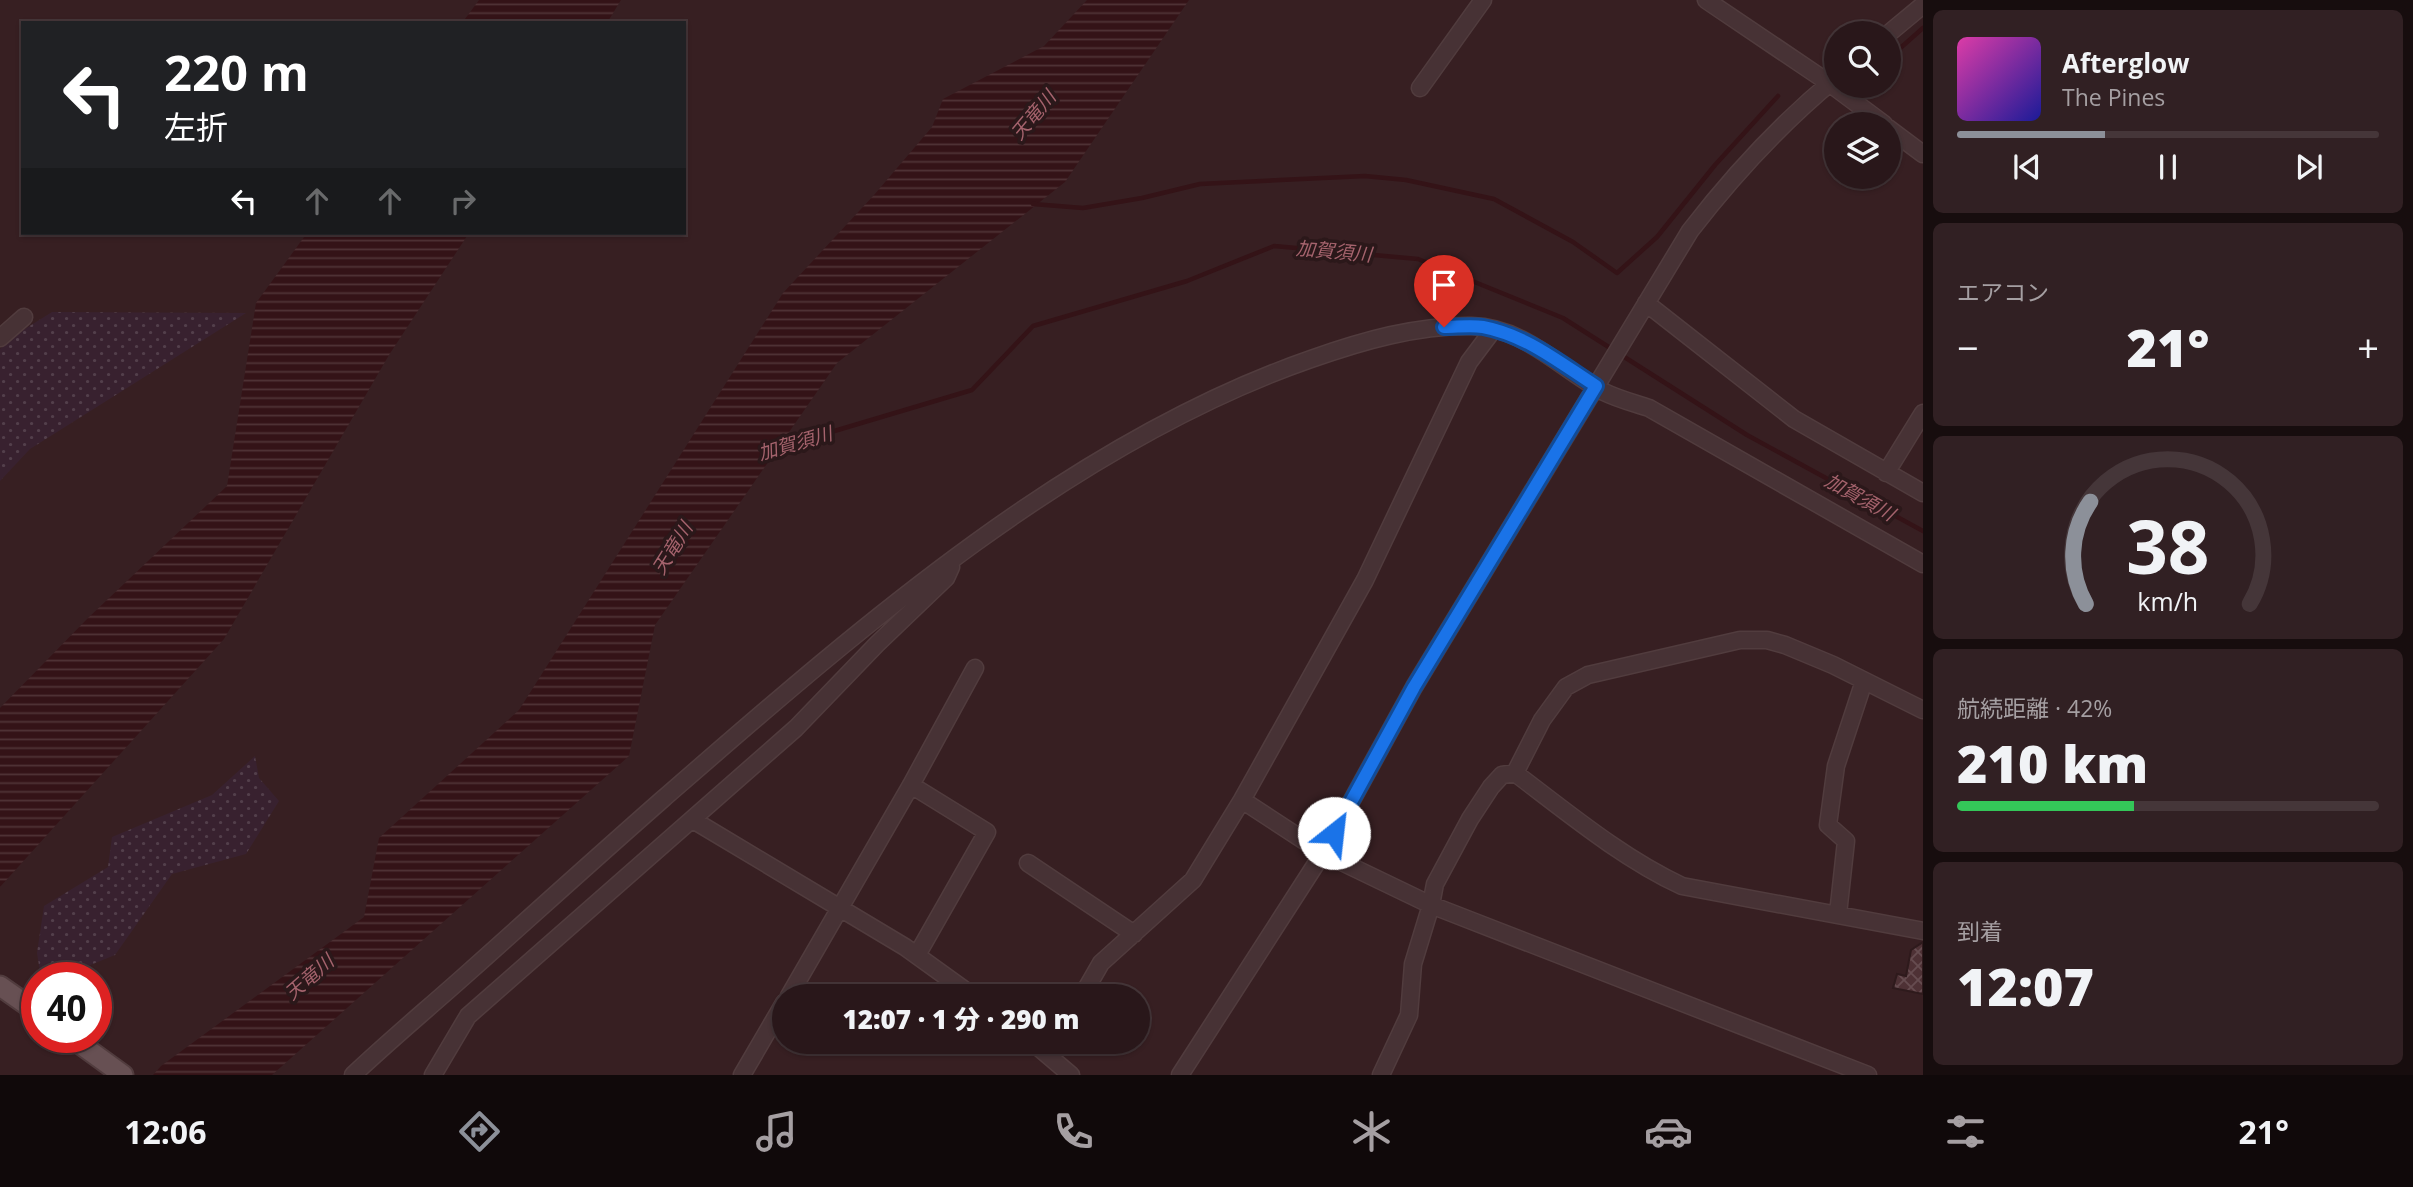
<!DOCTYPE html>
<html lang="ja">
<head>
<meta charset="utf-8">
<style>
	body { margin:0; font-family:"Open Sans","Noto Sans JP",sans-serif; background:#312023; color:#f1f3f6; height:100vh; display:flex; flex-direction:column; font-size:26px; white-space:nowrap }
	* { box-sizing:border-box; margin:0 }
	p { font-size:23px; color:#a59fa2 }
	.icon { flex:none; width:38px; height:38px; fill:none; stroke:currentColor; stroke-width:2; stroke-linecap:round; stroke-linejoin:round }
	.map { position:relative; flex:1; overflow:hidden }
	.drawer { display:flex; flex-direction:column; gap:10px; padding:10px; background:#170d0e; width:490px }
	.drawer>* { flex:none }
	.banner { position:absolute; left:21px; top:21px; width:665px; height:214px; border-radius:0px; box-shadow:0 2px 5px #0004,0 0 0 2px #453639; background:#202124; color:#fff; overflow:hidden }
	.controls { position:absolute; left:1824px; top:21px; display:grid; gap:14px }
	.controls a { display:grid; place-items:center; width:77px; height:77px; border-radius:50%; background:#29171a; box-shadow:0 2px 5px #0004,0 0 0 2px #453639; font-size:35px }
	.speed { position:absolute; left:21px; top:962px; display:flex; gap:14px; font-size:35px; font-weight:700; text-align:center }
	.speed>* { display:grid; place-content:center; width:91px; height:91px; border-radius:50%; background:#29171a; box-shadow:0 2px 5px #0004,0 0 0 2px #453639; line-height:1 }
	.speed .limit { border:10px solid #d22; background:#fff; color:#111 }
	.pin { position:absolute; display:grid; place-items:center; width:60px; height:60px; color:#fff; margin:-72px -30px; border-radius:50% 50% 50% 0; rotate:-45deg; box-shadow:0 0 7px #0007 }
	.pin .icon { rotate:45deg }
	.me { position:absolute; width:77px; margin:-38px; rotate:29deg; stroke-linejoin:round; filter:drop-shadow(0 0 5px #0008) }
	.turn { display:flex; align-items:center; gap:24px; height:147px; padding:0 28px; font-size:32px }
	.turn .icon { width:91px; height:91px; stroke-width:2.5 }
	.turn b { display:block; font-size:49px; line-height:60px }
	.lanes { display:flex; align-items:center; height:66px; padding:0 28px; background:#0003; justify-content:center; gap:35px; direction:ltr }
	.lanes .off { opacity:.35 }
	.big { font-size:52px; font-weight:800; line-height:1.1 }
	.drawer .card { flex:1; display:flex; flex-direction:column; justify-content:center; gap:10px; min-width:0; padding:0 24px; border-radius:10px; background:#312023 }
	.drawer .dial { align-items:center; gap:0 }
	.dial svg { height:182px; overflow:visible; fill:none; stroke:#453639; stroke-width:7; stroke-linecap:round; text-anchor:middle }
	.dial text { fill:#f1f3f6; stroke:none }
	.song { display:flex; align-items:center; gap:21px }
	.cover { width:84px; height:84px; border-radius:10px; background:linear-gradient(135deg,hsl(320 70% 55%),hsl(240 70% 35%)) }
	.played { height:7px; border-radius:4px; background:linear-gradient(90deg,#8c9099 35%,#453639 35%) }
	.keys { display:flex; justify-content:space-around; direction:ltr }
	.heat { display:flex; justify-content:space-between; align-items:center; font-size:38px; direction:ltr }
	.charge { height:10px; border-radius:5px; background:linear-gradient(90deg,#34c759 42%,#453639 0) }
	.trip { position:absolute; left:772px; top:984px; width:378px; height:70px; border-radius:35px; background:#29171a; box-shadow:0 2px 5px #0004,0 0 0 2px #453639; font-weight:800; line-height:70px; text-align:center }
	.tabs { display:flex; height:112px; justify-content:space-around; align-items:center; background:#10090a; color:#a59fa2 }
	.tabs .icon { width:49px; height:49px }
	.tabs .on { color:#8c9099 }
	.tabs b { font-size:32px; color:#f1f3f6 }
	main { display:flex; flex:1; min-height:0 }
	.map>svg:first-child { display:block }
	.grass { fill:url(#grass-dots) }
	.water { fill:url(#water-rules) }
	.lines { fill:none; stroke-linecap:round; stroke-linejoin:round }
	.stream { stroke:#341317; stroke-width:4.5 }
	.building { fill:url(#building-cross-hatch); stroke:#2e1a1c; stroke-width:2 }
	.minor-casing { stroke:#513c3e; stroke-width:19 }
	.major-casing { stroke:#513c3e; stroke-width:23 }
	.minor { stroke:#473235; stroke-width:16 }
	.major { stroke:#675053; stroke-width:19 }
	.route-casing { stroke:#114b97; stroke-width:18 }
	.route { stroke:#1a73e8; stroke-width:12 }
	.labels { text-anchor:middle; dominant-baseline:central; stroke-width:7; stroke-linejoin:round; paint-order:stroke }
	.water-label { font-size:19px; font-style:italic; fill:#a5636d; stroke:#2b181a }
</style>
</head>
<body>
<main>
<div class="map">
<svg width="1923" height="1075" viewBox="0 0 1923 1075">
	<defs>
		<pattern id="grass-dots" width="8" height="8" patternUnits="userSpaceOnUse" patternTransform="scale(1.75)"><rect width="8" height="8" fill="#38212f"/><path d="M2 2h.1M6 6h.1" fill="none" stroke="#533f4b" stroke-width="1.8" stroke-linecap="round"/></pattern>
		<pattern id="water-rules" width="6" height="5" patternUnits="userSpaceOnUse" patternTransform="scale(1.75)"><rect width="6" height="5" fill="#341317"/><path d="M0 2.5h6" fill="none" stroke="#503336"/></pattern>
		<pattern id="building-cross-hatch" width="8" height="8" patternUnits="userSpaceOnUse" patternTransform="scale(1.75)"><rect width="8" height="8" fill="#4e3135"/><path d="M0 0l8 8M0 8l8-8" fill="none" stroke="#664c50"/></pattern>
	</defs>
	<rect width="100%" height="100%" fill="#371f22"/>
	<!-- grass -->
	<path class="grass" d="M52,312L246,313L30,449L0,481V349L12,337Z
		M255,756L259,778L279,801L246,854L172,874L115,955L58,978H41L37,953L44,906L108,867L112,837L212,795Z"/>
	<!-- water -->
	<path class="water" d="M479,0H621L607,23H462Z
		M1087,0H1189L1065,182L837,363L655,625L629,756L272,1075H153L161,1066L364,917L379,838L519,710L783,293L874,195L932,127L943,99L1044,46Z
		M307,233H469L389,355L224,639L0,887V708L88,618L227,486L256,303Z"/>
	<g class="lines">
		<!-- stream -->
		<path class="stream" d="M1888,59L1923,28
			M1853,87L1855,86
			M1033,204L1083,208L1142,198L1200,184L1365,176L1406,180L1494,199L1573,242L1617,273L1657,237L1715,165L1778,96
			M774,449L972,390L1033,326L1187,281L1274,246L1418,259L1563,318L1747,435L1923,531"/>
	</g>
	<!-- building -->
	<path class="building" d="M1923,942V994L1893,988L1897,974L1906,976L1911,950Z"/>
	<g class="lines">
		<!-- minor casing -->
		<g class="minor-casing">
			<path id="minor" d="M1706,0L1829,83L1884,124
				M1888,34L1923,5
				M1420,88L1483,0
				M1888,128L1923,154
				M1646,303L1794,419L1923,493
				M0,338L24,317
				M1886,473L1923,413
				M1515,773L1542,720L1566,687L1588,675L1740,640H1767L1785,645L1833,665L1923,710
				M911,785L987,832L917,955
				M1242,800L1323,853L1431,905L1868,1075
				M693,820L905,947L973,996
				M1028,863L1134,934
				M1838,914L1846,841L1828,825L1836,766L1864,681
				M789,996L911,785L975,668
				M1082,996L1101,963L1193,880L1242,800L1365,580L1469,362L1493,330
				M1031,1041L1071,1075
				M353,1075C391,1039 431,1006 470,971C535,913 599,855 664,798C855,632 1069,443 1311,359C1362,341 1417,325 1472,326C1524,327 1561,369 1604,392C1618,399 1634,403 1649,408L1923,564
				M433,1075L468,1016L796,728L877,644L946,578L951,567
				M742,1075L784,1003
				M1180,1075L1323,853L1414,687L1690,231C1734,174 1780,124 1836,78
				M1381,1075L1409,1015L1413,964L1431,905L1435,884L1470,819L1491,787L1502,775L1515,773C1568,813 1622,858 1682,886L1923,931"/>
		</g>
		<!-- major casing -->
		<g class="major-casing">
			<path id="major" d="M0,986L37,1012
				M72,1038L123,1075"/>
		</g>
		<!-- minor -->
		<use href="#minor" class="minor"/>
		<!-- major -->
		<use href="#major" class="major"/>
	</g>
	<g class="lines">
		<!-- route casing -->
		<g class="route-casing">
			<path id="route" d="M1334,833L1414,687L1596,386C1560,363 1526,335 1483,327C1471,325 1457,327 1444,327"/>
		</g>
		<!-- route -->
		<use href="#route" class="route"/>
	</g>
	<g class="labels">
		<!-- water labels -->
		<g class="water-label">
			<text transform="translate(1033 115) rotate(-50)">天竜川</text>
			<text transform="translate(1334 251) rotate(5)">加賀須川</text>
			<text transform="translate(795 443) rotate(-16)">加賀須川</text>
			<text transform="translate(1860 497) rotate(29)">加賀須川</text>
			<text transform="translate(672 548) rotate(-58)">天竜川</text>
			<text transform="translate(309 977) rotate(-41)">天竜川</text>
		</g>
	</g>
</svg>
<div class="controls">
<a><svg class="icon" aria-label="search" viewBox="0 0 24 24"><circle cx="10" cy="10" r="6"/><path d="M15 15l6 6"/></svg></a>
<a><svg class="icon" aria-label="layers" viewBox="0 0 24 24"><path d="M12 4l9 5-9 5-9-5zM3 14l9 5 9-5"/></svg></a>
</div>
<div class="speed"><div class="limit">40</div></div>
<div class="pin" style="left:1444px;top:327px;background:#d93025"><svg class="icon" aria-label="arrive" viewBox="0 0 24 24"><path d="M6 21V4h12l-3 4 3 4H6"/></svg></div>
<svg class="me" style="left:1334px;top:833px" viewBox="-20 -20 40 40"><circle r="19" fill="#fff"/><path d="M0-13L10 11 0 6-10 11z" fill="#1a73e8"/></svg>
<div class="trip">12:07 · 1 分 · 290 m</div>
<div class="banner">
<div class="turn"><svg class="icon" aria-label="left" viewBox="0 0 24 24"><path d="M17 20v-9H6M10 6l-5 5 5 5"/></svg><div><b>220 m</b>左折</div></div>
<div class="lanes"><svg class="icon" aria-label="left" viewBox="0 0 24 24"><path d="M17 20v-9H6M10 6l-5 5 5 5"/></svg><svg class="icon off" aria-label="ahead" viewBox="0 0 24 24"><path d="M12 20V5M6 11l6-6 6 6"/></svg><svg class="icon off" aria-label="ahead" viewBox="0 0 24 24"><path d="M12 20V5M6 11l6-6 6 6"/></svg><svg class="icon off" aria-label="right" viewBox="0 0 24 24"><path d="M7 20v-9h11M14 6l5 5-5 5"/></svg></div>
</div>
</div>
<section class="drawer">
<div class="card">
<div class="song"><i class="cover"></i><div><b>Afterglow</b><p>The Pines</p></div></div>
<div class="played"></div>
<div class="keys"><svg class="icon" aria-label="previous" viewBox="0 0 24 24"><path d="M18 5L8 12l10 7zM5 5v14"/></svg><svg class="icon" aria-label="pause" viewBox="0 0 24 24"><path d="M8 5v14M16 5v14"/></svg><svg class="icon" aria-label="next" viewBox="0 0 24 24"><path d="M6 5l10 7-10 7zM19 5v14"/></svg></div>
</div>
<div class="card"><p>エアコン</p>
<div class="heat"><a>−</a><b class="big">21°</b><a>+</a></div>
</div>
<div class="card dial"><svg viewBox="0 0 100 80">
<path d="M14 69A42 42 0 1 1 86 69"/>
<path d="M14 69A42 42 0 0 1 16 24" stroke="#8c9099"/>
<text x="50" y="56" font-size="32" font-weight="700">38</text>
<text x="50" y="72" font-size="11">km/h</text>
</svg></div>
<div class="card"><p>航続距離 · 42%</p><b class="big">210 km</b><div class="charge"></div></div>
<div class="card"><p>到着</p><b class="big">12:07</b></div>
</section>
</main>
<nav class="tabs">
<b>12:06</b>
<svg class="icon on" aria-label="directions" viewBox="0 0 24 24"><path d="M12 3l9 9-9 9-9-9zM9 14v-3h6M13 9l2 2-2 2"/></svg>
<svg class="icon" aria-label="music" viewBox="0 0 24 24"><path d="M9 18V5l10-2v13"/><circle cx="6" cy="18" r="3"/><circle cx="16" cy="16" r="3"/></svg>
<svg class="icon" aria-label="phone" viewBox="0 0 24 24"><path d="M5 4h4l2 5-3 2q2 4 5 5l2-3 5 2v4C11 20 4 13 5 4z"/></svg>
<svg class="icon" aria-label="climate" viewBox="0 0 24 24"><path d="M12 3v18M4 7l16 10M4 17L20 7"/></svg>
<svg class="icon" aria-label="car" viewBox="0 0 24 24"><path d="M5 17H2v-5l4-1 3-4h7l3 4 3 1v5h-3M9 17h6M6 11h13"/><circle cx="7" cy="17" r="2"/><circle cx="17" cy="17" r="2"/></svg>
<svg class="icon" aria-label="filters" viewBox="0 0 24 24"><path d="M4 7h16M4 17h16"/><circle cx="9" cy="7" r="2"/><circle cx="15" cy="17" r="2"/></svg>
<b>21°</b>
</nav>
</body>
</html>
